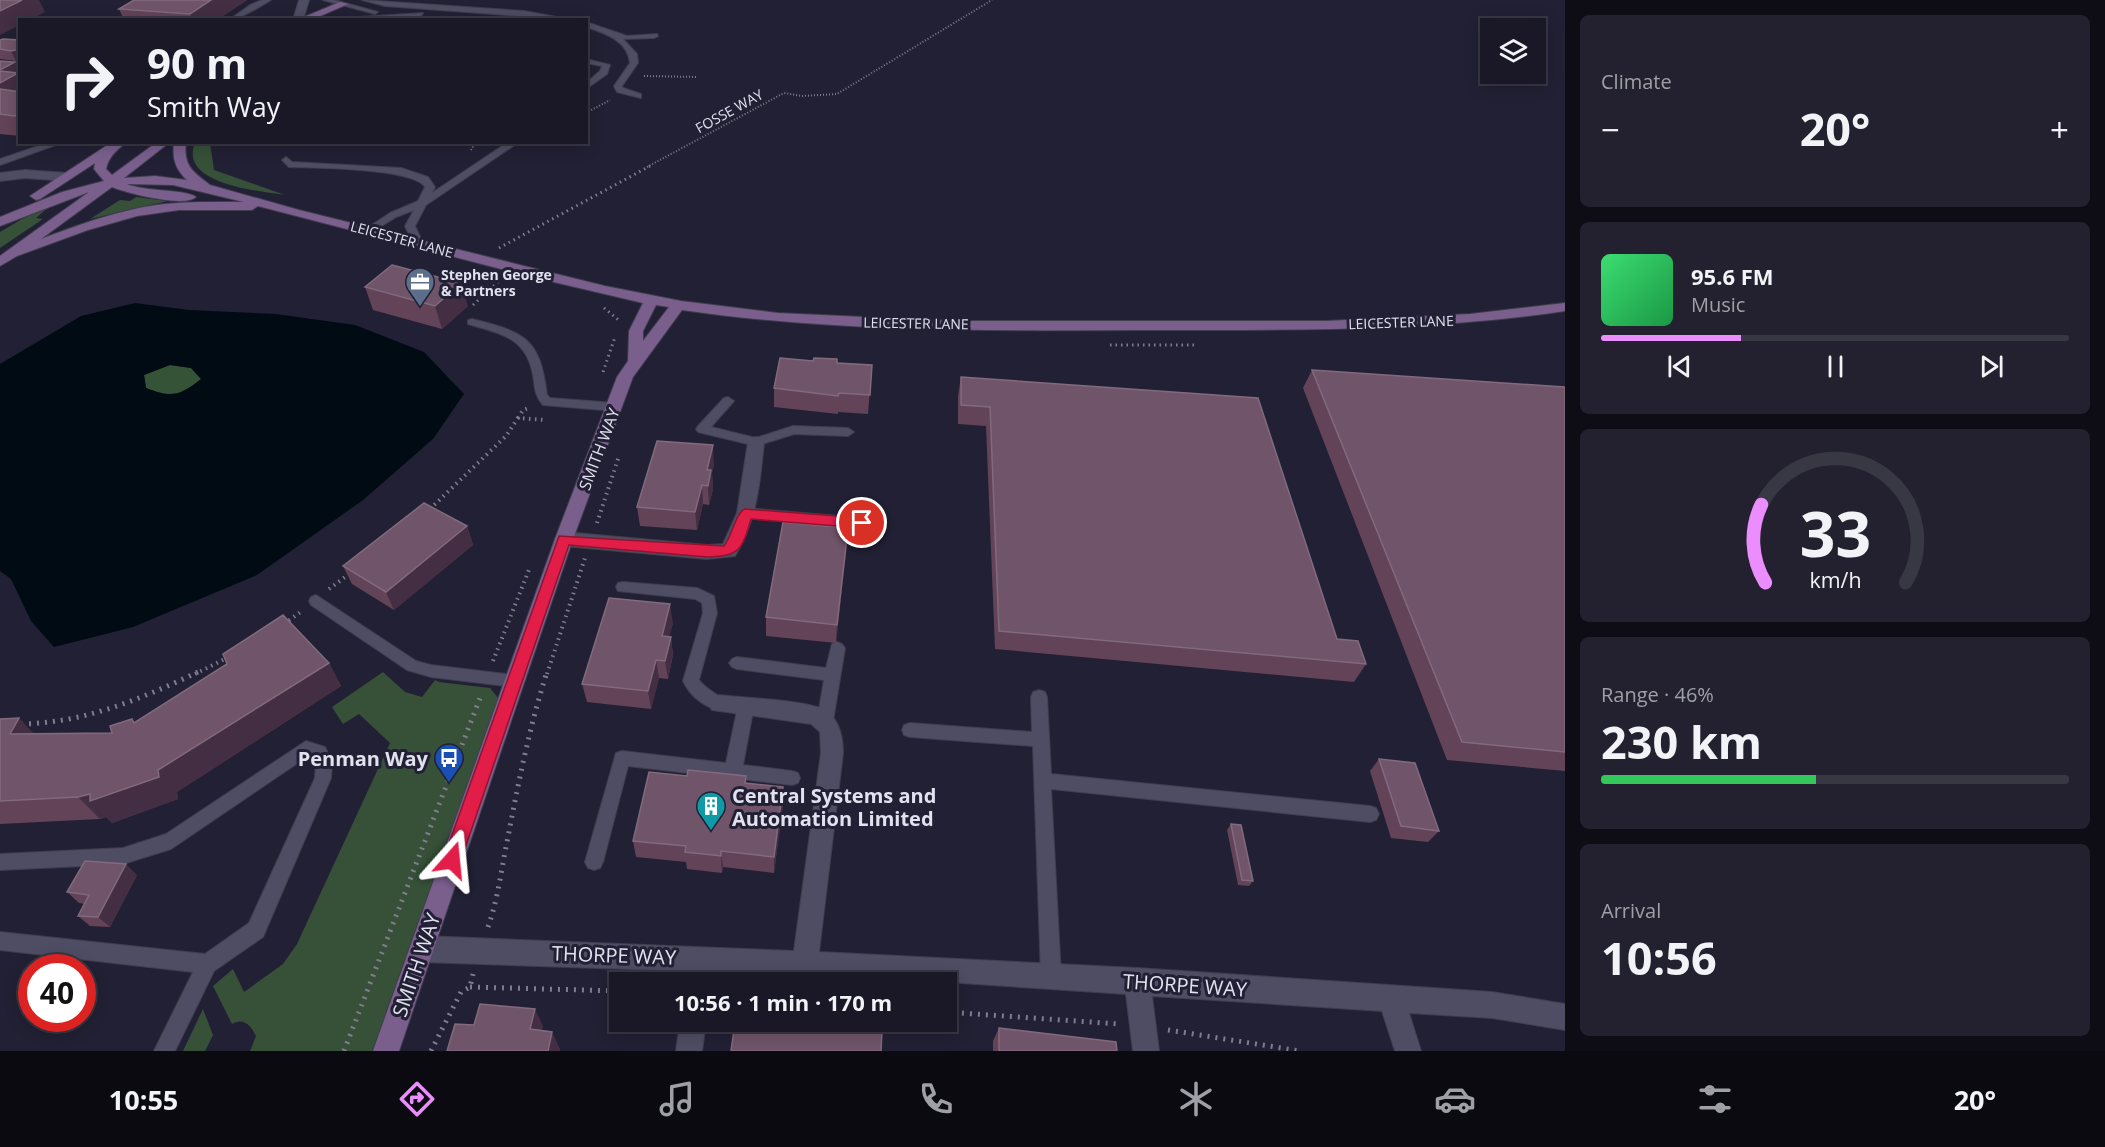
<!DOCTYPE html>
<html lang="en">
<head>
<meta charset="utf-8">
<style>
	body { margin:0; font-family:"Open Sans",sans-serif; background:#23212f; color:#f1f3f6; height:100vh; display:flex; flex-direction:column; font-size:22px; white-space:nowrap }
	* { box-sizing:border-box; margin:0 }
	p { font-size:20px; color:#9fa0a7 }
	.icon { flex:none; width:33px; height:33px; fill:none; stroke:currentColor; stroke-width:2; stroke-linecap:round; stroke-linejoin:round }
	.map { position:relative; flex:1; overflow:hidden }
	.panel { display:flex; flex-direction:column; gap:15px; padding:15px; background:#0e0d15; width:540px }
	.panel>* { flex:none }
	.hud { position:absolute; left:18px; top:18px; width:570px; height:126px; border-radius:0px; box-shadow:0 3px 15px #0003,0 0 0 2px #383744; background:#1a1827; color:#f1f3f6; overflow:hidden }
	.fabs { position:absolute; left:1480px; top:18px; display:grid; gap:12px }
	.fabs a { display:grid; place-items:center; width:66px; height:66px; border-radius:0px; background:#1a1827; box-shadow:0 3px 15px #0003,0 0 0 2px #383744; font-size:30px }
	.speed { position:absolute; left:18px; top:954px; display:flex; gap:12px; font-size:30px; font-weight:700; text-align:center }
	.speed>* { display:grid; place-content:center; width:78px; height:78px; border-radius:50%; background:#1a1827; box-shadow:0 3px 15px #0003,0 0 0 2px #383744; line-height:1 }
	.speed .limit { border:9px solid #d22; background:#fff; color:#111 }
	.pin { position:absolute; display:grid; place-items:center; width:51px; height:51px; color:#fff; margin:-26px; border:3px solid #fff; border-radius:50%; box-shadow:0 2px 6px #0007 }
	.me { position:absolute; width:66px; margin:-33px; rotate:18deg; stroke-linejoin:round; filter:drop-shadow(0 0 4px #0008) }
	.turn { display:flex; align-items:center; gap:21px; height:126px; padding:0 30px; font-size:27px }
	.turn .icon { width:78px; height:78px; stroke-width:2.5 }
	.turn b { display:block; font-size:42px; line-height:51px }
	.big { font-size:45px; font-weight:700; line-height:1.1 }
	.panel .tile { flex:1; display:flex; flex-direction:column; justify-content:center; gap:9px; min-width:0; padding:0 21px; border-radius:9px; background:#23212f }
	.panel .dial { align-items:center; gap:0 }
	.dial svg { height:156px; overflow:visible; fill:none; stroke:#383744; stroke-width:7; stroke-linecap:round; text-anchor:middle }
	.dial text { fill:#f1f3f6; stroke:none }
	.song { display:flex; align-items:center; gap:18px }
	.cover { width:72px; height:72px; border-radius:9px; background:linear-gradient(135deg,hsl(140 70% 55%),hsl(140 70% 35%)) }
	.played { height:6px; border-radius:3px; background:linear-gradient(90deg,#eb8dfc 30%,#383744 30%) }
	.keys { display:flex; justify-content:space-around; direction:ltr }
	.heat { display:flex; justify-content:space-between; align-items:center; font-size:33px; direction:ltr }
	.charge { height:9px; border-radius:4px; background:linear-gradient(90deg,#34c759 46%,#383744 0) }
	.trip { position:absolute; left:609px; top:972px; width:348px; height:60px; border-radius:0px; background:#1a1827; box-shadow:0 3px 15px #0003,0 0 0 2px #383744; font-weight:700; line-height:60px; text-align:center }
	.tabs { display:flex; height:96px; justify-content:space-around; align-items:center; background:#0a0a10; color:#9fa0a7 }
	.tabs .icon { width:42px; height:42px }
	.tabs .current { color:#eb8dfc }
	.tabs b { font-size:27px; color:#f1f3f6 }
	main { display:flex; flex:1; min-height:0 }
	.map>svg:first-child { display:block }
	.green { fill:#365138 }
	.forest { fill:#345337 }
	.water { fill:#000b14; fill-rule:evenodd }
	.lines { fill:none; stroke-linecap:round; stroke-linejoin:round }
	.lane-casing { stroke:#3f3d4e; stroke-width:2 }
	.street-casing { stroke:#3f3d4e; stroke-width:2 }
	.secondary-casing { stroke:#3f3d4e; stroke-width:2 }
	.path-far3 { stroke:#7f7d8f; stroke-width:2; stroke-dasharray:1 2; stroke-linecap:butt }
	.path-far2 { stroke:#7f7d8f; stroke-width:3; stroke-dasharray:1.5 4; stroke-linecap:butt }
	.path-far1 { stroke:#7f7d8f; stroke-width:4; stroke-dasharray:1.5 4.5; stroke-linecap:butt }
	.path { stroke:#7f7d8f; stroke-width:5; stroke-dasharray:2 6; stroke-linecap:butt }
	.lane { fill:#4f4d63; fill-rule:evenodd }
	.street { fill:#4f4d63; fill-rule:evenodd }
	.secondary { fill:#7a5f8d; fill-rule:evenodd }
	.wall { fill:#634358 }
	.shaded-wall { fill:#432e43 }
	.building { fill:#705469; stroke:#826a7e; stroke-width:1.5 }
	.route { fill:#e11d48; stroke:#92132f; stroke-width:1.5 }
	.labels { text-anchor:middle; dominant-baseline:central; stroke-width:6; stroke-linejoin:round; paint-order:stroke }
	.far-street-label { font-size:14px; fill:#e2e1ef; stroke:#222034 }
	.far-poi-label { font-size:14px; font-weight:bold; fill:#e2e1ef; stroke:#222034; text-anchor:start }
	.street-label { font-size:16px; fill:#e2e1ef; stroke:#222034 }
	.near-poi-label { font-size:20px; font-weight:bold; fill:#e2e1ef; stroke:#222034; text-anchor:end }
	.near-street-label { font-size:20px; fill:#e2e1ef; stroke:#222034 }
</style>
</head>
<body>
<main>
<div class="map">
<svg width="1565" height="1051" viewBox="0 0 1565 1051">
	<rect width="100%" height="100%" fill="#222034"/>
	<!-- green -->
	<path class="green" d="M195,143H210L214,170L285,195C259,191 178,184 195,143Z
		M136,197L168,201L90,219L120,200L130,201Z
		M50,206L36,218L43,219L0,248V232L39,209Z
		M383,672L405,692L422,697L435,680L439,682L490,688L500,700L377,1051H250L256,1036C251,1026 244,1017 232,1024L213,986L233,969L244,992L283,964L297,944L390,743L359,714L343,724L332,707Z
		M203,1009L213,1035L205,1051H183Z"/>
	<!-- forest -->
	<path class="forest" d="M170,365L191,368L201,379C180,396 172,398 146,388L144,375Z"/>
	<!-- water -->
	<path class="water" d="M135,303L189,310L276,314L355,325L424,352L464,394L433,439L363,500L257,575L133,627L54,647L31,621L11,579L0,571V364L81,316ZM170,365L191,368L201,379C180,396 171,398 146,388L144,375Z"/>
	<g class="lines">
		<!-- lane casing -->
		<g class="lane-casing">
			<path id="lane" d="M262,0H271C263,5 238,20 229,20L250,5Z
				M323,0H334L378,12L375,14Z
				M362,0L524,11L573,20L385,6Z
				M423,13L421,16L341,20L344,18Z
				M586,22L627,36L657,34L658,36L654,38L623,39L637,54L638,63L622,86L623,88L641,94V98L617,92L614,86L630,63C628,41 605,33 586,27Z
				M586,59L610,65L607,74L586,89V83L600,71L602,66L586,63Z
				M50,142H64L0,165V159Z
				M508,142H519L426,205L415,226L423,243L418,246L413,243L405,226L414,210L396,217L372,232L364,230L390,213L418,201L425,187C414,168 315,168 289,167L282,160L286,157L292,162L401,168L428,177L435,187L432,193Z
				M472,319C525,332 540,338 547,395L550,398L615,403L621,407L615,411L543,405C534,395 535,387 533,375C526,337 501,334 468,324V320Z
				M728,397L734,401L711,427L756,438L793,426L848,428L854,432L848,436L794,434L756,446L698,432L696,429L698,426L724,398Z
				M745,508L862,518L869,523L862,528L745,518L738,513Z
				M623,582L697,588L714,596L717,613L699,680C707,691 723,696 727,704L725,709L719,711C702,705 691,697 683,681L703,613L702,603L695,599L618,591L616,587L618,583Z
				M316,595L416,661L431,665L515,675L520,676L523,681L520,686L515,687L431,677L407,670L311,605L309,601L311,597Z
				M837,642L842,644L845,648L833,721L831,726L825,728L819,726L817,721L824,680L737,669L732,667L729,663L732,659L737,657L826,668L832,644Z
				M1039,690L1045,692L1047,697L1051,774L1370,806L1376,808L1379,814L1376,820L1370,822L1051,789L1061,976L1058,983L1051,986L1044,983L1041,976L1033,746L910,737L904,735L902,730L904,725L910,723L1032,732L1031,697L1033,692Z
				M746,699L752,701L754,706L743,765L792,771L798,773L800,778L798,783L792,785L628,766L603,862L600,868L594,870L588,868L585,862L616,753L622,751L726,763L738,706L740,701Z
				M306,741L325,747L332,762L331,778L263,937L214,971L175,1051H154L193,972L0,950V932L205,954L249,923L315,778L316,762L313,757L308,756L171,849L123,864L0,870V854L123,848L166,834Z"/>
		</g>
		<!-- street casing -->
		<g class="street-casing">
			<path id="street" d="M299,0H309L303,20H293Z
				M25,170L67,173L73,177L67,181L25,178L0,181V173Z
				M756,437L762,438L764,442C760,483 757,520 735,556L707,559L564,546L558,544L555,539L558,534L564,532L707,545L723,544L737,513L748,442L750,438Z
				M719,695C742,698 805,700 822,709C839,717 843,736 843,753L819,952L1137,968L1492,992L1565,1004V1030L1492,1018L1409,1013L1421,1051H1395L1382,1011L1152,996L1159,1051H1133L1126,994L946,982L713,972L712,982H686L688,971L423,962L414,958L410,949L414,940L423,936L794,951L821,753L820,732L811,724L712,710L708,704L712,698Z
				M680,1022H706L702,1051H676Z"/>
		</g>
		<!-- secondary casing -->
		<g class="secondary-casing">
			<path id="secondary" d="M340,2L348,4L311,20H297Z
				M112,142H126C117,151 109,155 106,169L112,175L157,142H170L124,178L155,176L187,180C175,169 172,158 174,142H186C183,166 193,172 210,185L299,210L605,286L681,301L778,313L951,321H1326L1470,314L1565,303V311C1424,332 1282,330 1139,330C987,331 834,332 682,310L633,377L573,539L399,1051H373L555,539L617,377L628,361L629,331L643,303L524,275L258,206L252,210H179L137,216L88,230L17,256L0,266V256L89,192L0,226V217L62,192L104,181L94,169L95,163L40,199L36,200L30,196ZM127,184L173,185L244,202C214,202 185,201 156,205C116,211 78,225 41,239L112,187C127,193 184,208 196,197C186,189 145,192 127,184ZM656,305L669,307L643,341V331Z"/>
		</g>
		<!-- path-far3 -->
		<path class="path-far3" d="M644,76L697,77
			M586,113L610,100
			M471,150L476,142
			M647,167L784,93L802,96L837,94L992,0"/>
		<!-- path-far2 -->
		<path class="path-far2" d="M499,248L650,166
			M473,305L500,280
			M604,308L621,322
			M1110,345H1198
			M603,372L615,337"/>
		<!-- path-far1 -->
		<path class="path-far1" d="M518,418L523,410L531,407
			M430,509L506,436L518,418L545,420
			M597,523L619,456
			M329,589L349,574
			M284,624L302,611
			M493,661L530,567
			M195,674L229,657
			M547,674L585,558"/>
		<!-- path -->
		<path class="path" d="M21,724C84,723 141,699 198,672
			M488,927C498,899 501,871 507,842C518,785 529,728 547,672
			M470,987L620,991
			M946,1012L1119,1024
			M1168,1030L1300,1051
			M344,1051L482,693
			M431,1051L461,992L470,987L473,974"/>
		<!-- lane -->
		<use href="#lane" class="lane"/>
		<!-- street -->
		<use href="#street" class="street"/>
		<!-- secondary -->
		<use href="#secondary" class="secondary"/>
	</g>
	<!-- wall -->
	<path class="wall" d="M247,0L217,20H124L119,9Z
		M0,40H20L16,61L0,59Z
		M0,61L20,70V73L18,74L20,76V136L0,134Z
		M365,287L468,306L442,329L373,310Z
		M813,361L872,365L868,414L838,412V414L774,407V388Z
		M1312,370L1565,387V771L1447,760L1303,388Z
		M961,377L1337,639L1366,664L1354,682L995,649L986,426L958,424V396Z
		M714,464L712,473L713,489L709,505L703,504L697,530L640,526L637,507Z
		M467,526L473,545L394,610L352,584L343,566Z
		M848,528L836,643L766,636V617Z
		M673,623L669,636L671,637L673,655L668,679L659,678L651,709L587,702L582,684Z
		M329,663L341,686L177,792L178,799L112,823L106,817L100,819L0,824V719L34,734L112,733L132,719L135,723Z
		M1379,759L1439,831L1428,842L1391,838L1370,771Z
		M687,776L747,784L783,804L774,873L723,867L722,873L687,869L686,862L636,857L633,841Z
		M1231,824L1253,881L1249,886L1238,885L1227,830Z
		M137,875L110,927L90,926L78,916L85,904L79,903L67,892Z
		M999,1028L1117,1051H993V1041Z"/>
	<!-- shaded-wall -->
	<path class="shaded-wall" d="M22,0H39L45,12L30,20H20V25L0,35V11Z
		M211,0H247L217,20H192L190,14Z
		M20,49V60L16,61L11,51Z
		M15,62L20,70V73L18,74L20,76V99L0,104V70Z
		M20,113V123L15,116Z
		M461,283L468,306L442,329L435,306Z
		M713,445L714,464L712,473L713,489L709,505L707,470Z
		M702,485L703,504L697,530L695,512Z
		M467,526L473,545L394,610L386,592Z
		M848,528L847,546L836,643L837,625Z
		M670,604L673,623L665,654L662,636Z
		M671,637L673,655L668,679L665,661Z
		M656,660L659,678L651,709L648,691Z
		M329,663L341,686L177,792L178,799L112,823L106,817L100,819L78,797L158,770Z
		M19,718L41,741L10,734Z
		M783,787V804L774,873V857Z
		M721,851L723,867L722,873L721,856Z
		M126,864L137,875L110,927L98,917Z
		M535,1009L543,1026L539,1047L530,1029Z
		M552,1032L560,1049V1051H548Z"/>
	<!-- building -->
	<path class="building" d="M0,0H22L0,11Z
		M134,0H211L190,14L119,9Z
		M3,39L20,40V49L11,51L0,49V40Z
		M0,61L15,62L0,70Z
		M0,71L18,73L0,83Z
		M0,89L20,92V113L15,116L0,114Z
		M392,265L461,283L435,306L365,287Z
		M780,358L813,361L814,358L837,359V363L872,365L870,395L839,393L838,396L774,388Z
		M1312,370L1565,387V752L1462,742Z
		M961,377L1258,398L1337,639L1358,641L1366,664L999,631L990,407L961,405Z
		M657,441L713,445L707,470H711L708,486L702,485L695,512L637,507Z
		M424,503L467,526L386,592L343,566Z
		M783,522L848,528L837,625L766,617Z
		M609,598L670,604L662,636L671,637L665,661L656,660L648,691L582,684Z
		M283,615L329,663L158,770L159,777L90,801V794L78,797L0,801V719L19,718L10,734L112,733L110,726L132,719L134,723L227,664L223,654Z
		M1379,759L1415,763L1439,831L1401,826Z
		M688,770L746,776L745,783L783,787L774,857L721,851V856L685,852L686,846L633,841L649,772L687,776Z
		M1231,824L1241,825L1253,881L1242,880Z
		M85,861L126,864L98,917L78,916L89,895L67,892Z
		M480,1004L535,1009L530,1029L552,1032L548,1051H447L455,1024L474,1025Z
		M735,1022H807L882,1031L881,1051H731Z
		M999,1028L1116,1042L1117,1051H999Z"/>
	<!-- route -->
	<path class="route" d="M745,509L862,518L869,523L862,528L751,519C742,550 740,556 707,557L569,545L461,860L459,866L452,869L446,866L443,860L559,536L724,546C732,536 736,512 745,509Z"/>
	<!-- icons -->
	<defs>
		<g id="office-pin" transform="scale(1.5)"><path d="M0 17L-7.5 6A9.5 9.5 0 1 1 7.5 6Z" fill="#5c6f8a" stroke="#222034"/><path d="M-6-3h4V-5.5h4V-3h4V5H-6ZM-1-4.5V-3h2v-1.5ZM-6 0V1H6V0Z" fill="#fff"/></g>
		<g id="bus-pin" transform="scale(1.5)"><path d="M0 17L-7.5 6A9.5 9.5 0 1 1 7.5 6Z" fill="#1a4fb4" stroke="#222034"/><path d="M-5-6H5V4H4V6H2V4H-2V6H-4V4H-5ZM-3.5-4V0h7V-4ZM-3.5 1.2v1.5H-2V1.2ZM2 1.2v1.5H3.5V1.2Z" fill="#fff"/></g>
		<g id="building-pin" transform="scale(1.5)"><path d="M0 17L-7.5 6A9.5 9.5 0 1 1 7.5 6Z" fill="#0f9aa8" stroke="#222034"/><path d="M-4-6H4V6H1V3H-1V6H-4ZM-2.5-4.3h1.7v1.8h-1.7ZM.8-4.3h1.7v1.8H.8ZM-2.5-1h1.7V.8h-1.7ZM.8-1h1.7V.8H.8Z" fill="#fff"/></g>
	</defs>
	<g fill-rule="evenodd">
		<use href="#office-pin" x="420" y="282"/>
		<use href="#bus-pin" x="449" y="758"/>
		<use href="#building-pin" x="711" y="806"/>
	</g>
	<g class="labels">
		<!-- far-street labels -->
		<g class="far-street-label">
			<text transform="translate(729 111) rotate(-29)">FOSSE WAY</text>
			<text transform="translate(402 239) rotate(15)">LEICESTER LANE</text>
			<text transform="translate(1401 322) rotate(-2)">LEICESTER LANE</text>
			<text transform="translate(916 323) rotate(1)">LEICESTER LANE</text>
		</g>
		<!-- far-poi labels -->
		<g class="far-poi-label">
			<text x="441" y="274">Stephen George<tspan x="441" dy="16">&amp; Partners</tspan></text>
		</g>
		<!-- street labels -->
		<g class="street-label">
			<text transform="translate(599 449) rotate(-69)">SMITH WAY</text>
		</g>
		<!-- near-poi labels -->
		<g class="near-poi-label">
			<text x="428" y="758">Penman Way</text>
			<text x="732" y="795" text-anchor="start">Central Systems and<tspan x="732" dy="23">Automation Limited</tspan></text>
		</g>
		<!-- near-street labels -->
		<g class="near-street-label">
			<text transform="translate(614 955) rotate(2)">THORPE WAY</text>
			<text transform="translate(416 965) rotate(-71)">SMITH WAY</text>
			<text transform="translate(1185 985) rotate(4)">THORPE WAY</text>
		</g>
	</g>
</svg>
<div class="fabs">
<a><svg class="icon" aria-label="layers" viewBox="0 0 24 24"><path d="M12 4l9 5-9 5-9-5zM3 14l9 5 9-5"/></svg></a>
</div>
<div class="speed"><div class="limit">40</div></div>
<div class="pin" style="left:862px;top:523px;background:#d93025"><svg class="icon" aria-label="arrive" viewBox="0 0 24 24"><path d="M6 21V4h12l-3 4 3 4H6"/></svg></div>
<svg class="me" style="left:452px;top:860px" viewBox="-20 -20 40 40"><path d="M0-17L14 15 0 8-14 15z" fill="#e11d48" stroke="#fff" stroke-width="4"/></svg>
<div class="trip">10:56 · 1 min · 170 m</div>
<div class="hud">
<div class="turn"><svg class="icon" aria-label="right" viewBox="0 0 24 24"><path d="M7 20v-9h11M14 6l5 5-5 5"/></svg><div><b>90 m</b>Smith Way</div></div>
</div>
</div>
<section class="panel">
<div class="tile"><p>Climate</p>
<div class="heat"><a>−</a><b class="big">20°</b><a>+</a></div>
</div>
<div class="tile">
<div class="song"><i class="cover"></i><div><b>95.6 FM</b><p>Music</p></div></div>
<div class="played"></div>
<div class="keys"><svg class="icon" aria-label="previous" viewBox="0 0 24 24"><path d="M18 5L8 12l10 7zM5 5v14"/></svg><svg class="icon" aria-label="pause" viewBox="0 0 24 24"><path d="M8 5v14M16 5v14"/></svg><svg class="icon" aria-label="next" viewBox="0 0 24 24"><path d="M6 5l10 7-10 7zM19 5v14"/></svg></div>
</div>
<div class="tile dial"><svg viewBox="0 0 100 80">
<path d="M14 69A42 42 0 1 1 86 69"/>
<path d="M14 69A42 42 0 0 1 12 29" stroke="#eb8dfc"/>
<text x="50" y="56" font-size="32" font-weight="700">33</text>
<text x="50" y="72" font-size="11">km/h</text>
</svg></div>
<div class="tile"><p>Range · 46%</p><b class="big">230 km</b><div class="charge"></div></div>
<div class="tile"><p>Arrival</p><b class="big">10:56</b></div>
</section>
</main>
<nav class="tabs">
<b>10:55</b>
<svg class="icon current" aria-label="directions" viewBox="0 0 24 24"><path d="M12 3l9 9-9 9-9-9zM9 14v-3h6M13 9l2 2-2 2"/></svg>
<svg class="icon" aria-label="music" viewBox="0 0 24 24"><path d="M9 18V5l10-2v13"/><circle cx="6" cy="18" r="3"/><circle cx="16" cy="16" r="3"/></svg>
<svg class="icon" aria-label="phone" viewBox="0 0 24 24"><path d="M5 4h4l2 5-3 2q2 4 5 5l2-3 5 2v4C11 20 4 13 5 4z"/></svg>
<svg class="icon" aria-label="climate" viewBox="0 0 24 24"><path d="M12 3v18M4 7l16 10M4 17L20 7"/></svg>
<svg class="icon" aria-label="car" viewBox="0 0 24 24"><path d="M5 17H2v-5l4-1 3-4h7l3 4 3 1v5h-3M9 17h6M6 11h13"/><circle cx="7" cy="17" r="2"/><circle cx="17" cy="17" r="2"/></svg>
<svg class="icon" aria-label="filters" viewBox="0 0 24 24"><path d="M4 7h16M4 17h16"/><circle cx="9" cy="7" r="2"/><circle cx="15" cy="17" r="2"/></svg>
<b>20°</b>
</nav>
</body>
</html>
